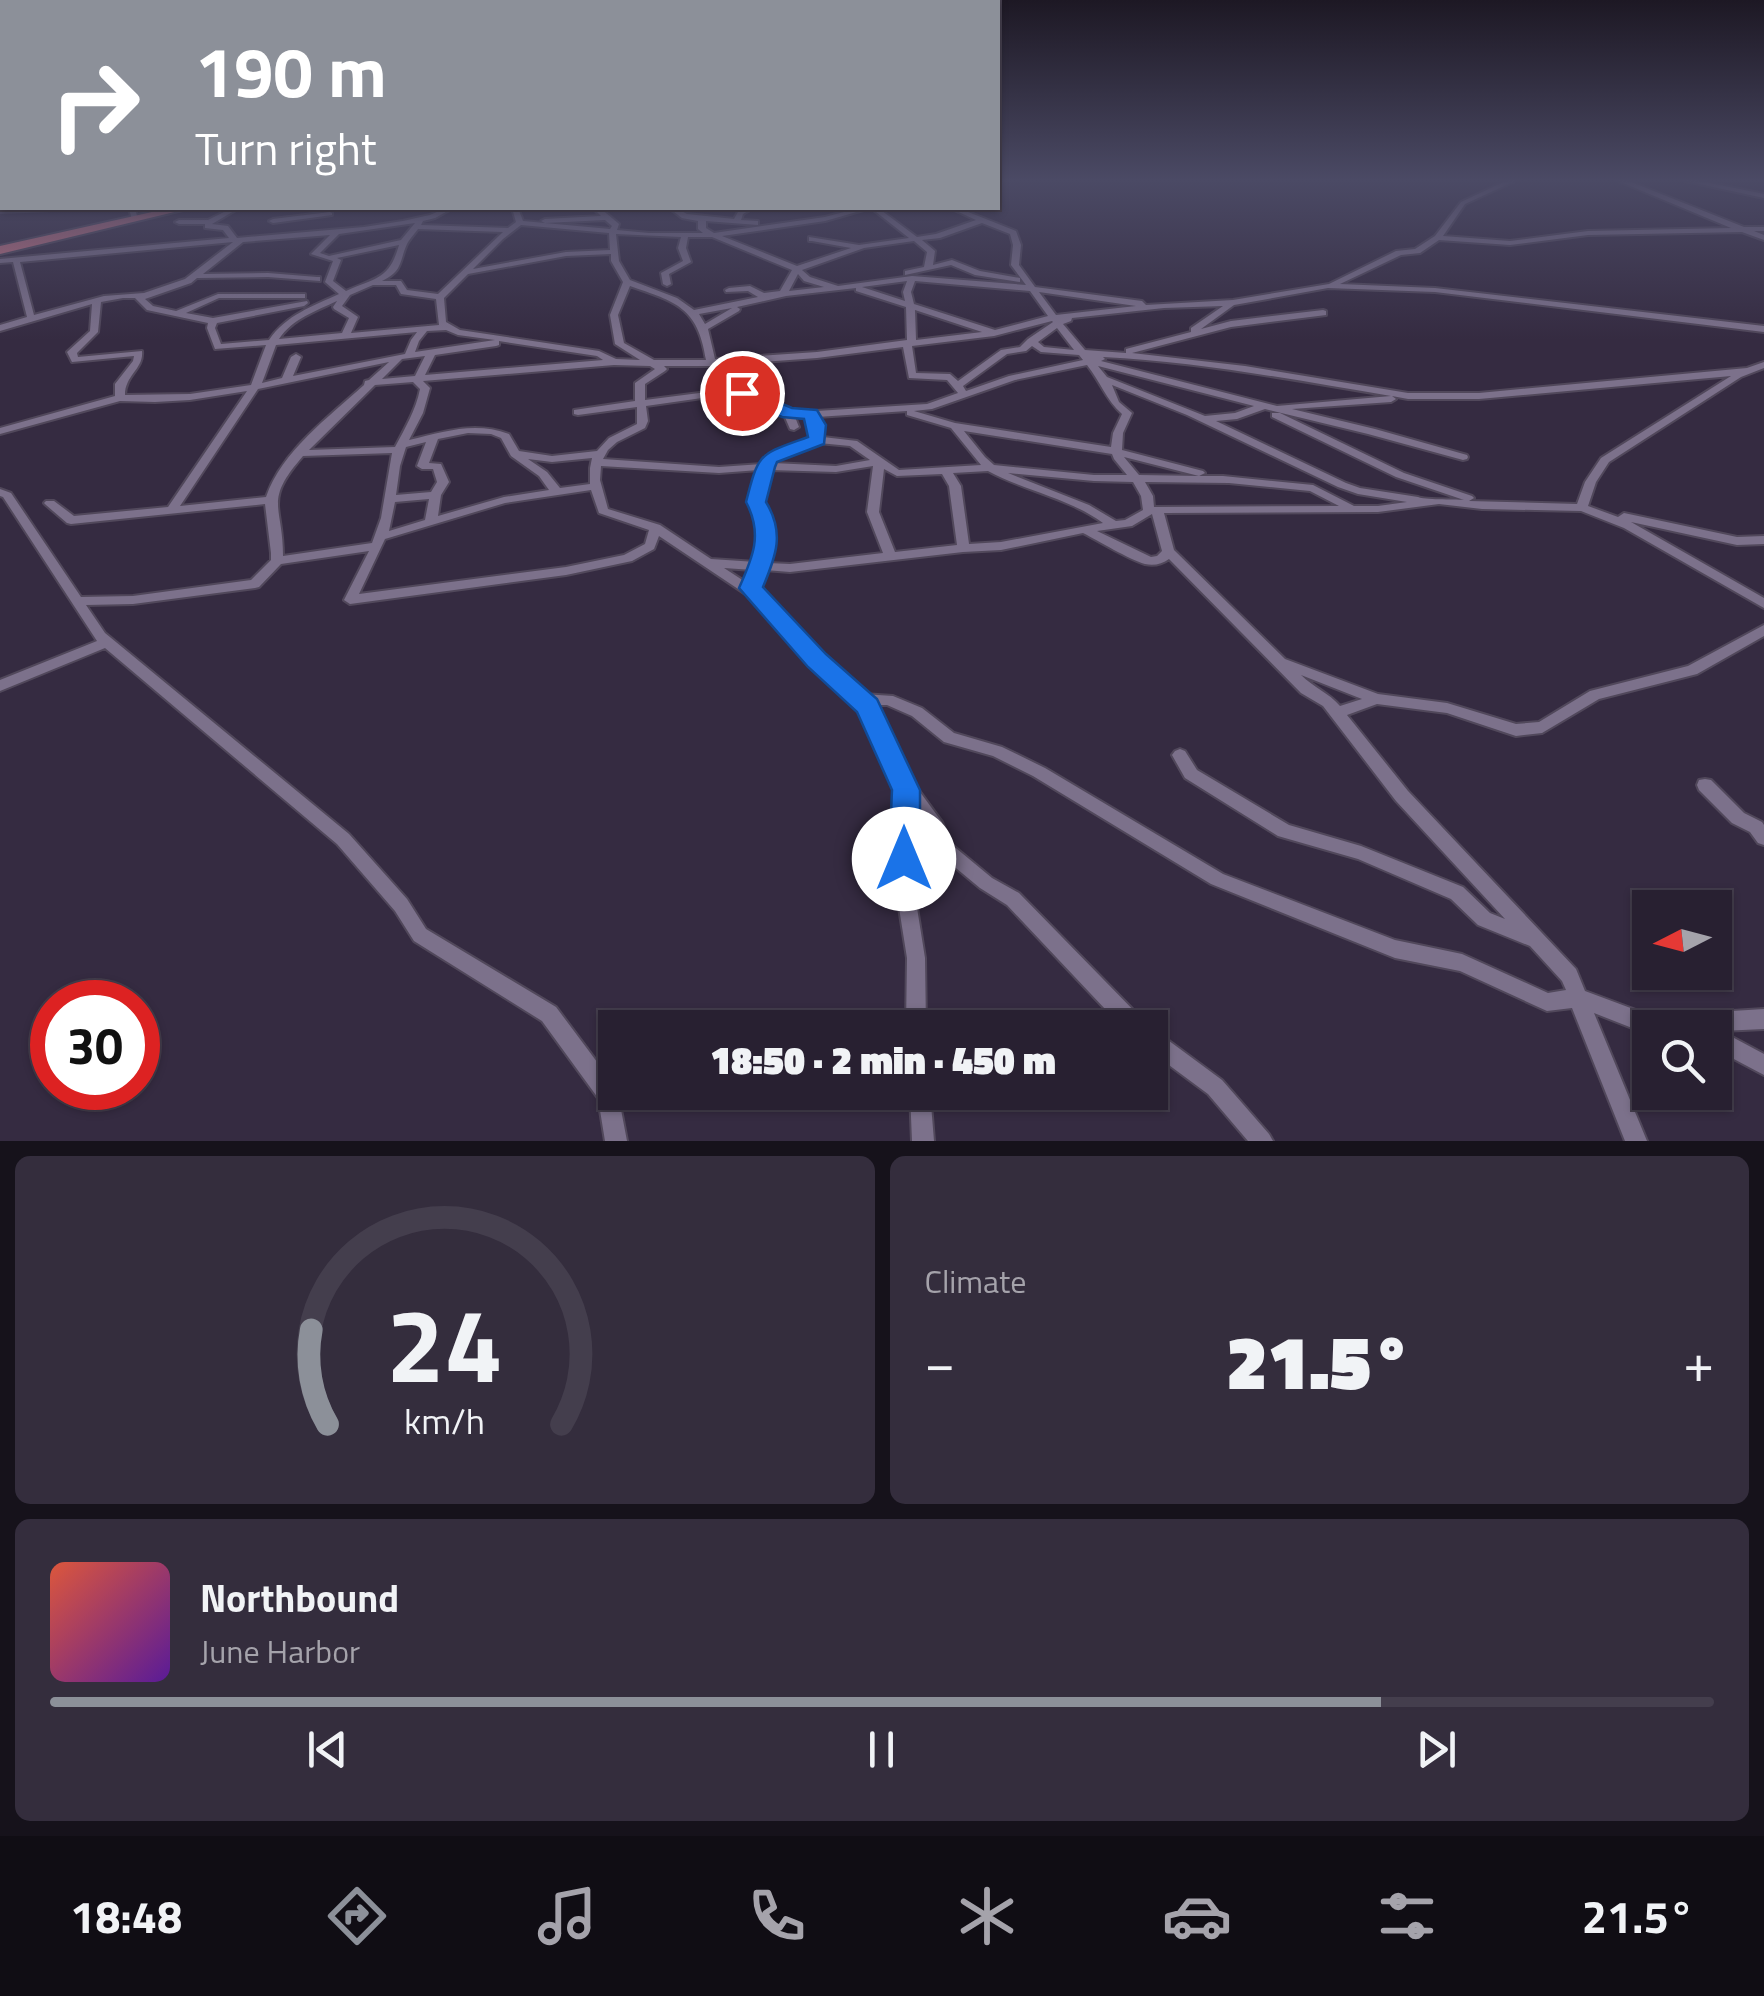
<!DOCTYPE html>
<html lang="en">
<head>
<meta charset="utf-8">
<style>
	body { margin:0; font-family:"Titillium Web",sans-serif; background:#342d3d; color:#f1f3f6; height:100vh; display:flex; flex-direction:column; font-size:38px; white-space:nowrap }
	* { box-sizing:border-box; margin:0 }
	p { font-size:32px; color:#a5a3ab }
	.icon { flex:none; width:55px; height:55px; fill:none; stroke:currentColor; stroke-width:2; stroke-linecap:round; stroke-linejoin:round }
	.map { position:relative; height:1141px; overflow:hidden }
	.drawer { display:flex; flex-direction:column; gap:15px; padding:15px; background:#16121b; flex:1 }
	.drawer>* { flex:none }
	.hud { position:absolute; left:0px; top:0px; width:1000px; height:210px; box-shadow:0 2px 8px #0004,0 0 0 2px #443e4d; background:#8c9099; color:#fff; overflow:hidden }
	.needle { width:65px; rotate:264deg }
	.controls { position:absolute; left:1632px; top:890px; display:grid; gap:20px }
	.controls a { display:grid; place-items:center; width:100px; height:100px; border-radius:0px; background:#282031; box-shadow:0 2px 8px #0004,0 0 0 2px #443e4d; font-size:50px }
	.speed { position:absolute; left:30px; top:980px; display:flex; gap:20px; font-size:50px; font-weight:700; text-align:center }
	.speed>* { display:grid; place-content:center; width:130px; height:130px; border-radius:50%; background:#282031; box-shadow:0 2px 8px #0004,0 0 0 2px #443e4d; line-height:1 }
	.speed .limit { border:15px solid #d22; background:#fff; color:#111 }
	.pin { position:absolute; display:grid; place-items:center; width:85px; height:85px; color:#fff; margin:-42px; border:5px solid #fff; border-radius:50%; box-shadow:0 2px 10px #0007 }
	.me { position:absolute; width:110px; margin:-55px; rotate:0deg; stroke-linejoin:round; filter:drop-shadow(0 0 8px #0008) }
	.turn { display:flex; align-items:center; gap:35px; height:210px; padding:0 30px; font-size:45px }
	.turn .icon { width:130px; height:130px; stroke-width:2.5 }
	.turn b { display:block; font-size:70px; line-height:85px }
	.big { font-size:75px; font-weight:800; line-height:1.1 }
	.drawer .tile { flex:1; display:flex; flex-direction:column; justify-content:center; gap:15px; min-width:0; padding:0 35px; border-radius:15px; background:#342d3d }
	.drawer .dial { align-items:center; gap:0 }
	.dial svg { height:260px; overflow:visible; fill:none; stroke:#443e4d; stroke-width:7; stroke-linecap:round; text-anchor:middle }
	.dial text { fill:#f1f3f6; stroke:none }
	.song { display:flex; align-items:center; gap:30px }
	.cover { width:120px; height:120px; border-radius:15px; background:linear-gradient(135deg,hsl(10 70% 55%),hsl(270 70% 35%)) }
	.played { height:10px; border-radius:5px; background:linear-gradient(90deg,#8c9099 80%,#443e4d 80%) }
	.keys { display:flex; justify-content:space-around; direction:ltr }
	.heat { display:flex; justify-content:space-between; align-items:center; font-size:55px; direction:ltr }
	.drawer .tiles { flex:1; display:grid; gap:15px; grid-template-columns:1fr 1fr }
	.tile:last-child { grid-column:span 2 }
	.trip { position:absolute; left:598px; top:1010px; width:570px; height:100px; border-radius:0px; background:#282031; box-shadow:0 2px 8px #0004,0 0 0 2px #443e4d; font-weight:800; line-height:100px; text-align:center }
	.dock { display:flex; height:160px; justify-content:space-around; align-items:center; background:#100d14; color:#a5a3ab }
	.dock .icon { width:70px; height:70px }
	.dock .current { color:#8c9099 }
	.dock b { font-size:45px; color:#f1f3f6 }
	.map>svg:first-child { display:block }
	.lines { fill:none; stroke-linecap:round; stroke-linejoin:round }
	.street-casing { stroke:#51485b; stroke-width:4 }
	.highway-casing { stroke:#51485b; stroke-width:4 }
	.street { fill:#7c718b; fill-rule:evenodd }
	.highway { fill:#cb7585; fill-rule:evenodd }
	.route { fill:#1a73e8; stroke:#114b97; stroke-width:2.5 }
</style>
</head>
<body>
<div class="map">
<svg width="1764" height="1141" viewBox="0 0 1764 1141">
	<rect width="100%" height="100%" fill="#352b41"/>
	<g class="lines">
		<!-- street casing -->
		<g class="street-casing">
			<path id="street" d="M1508,180H1517L1465,204L1443,236L1510,241L1588,231L1731,228L1616,180H1626L1744,227H1764V231H1754L1764,235V240L1742,232L1588,235L1510,245L1439,240L1420,253L1401,255L1340,284L1435,288L1764,326V332L1435,292L1328,288L1234,305L1201,329L1231,321L1323,310L1326,311V315L1231,327L1132,353L1245,366L1408,393H1479L1747,368L1764,362V368L1741,377L1609,462L1596,482L1588,506L1618,517L1624,513L1737,537L1764,536V544L1737,545L1631,522L1764,598V608L1624,528L1581,511L1482,509L1439,504L1378,512L1164,513L1174,550L1285,659L1378,694L1447,703L1516,724L1539,722L1590,691L1688,666L1764,625V636L1697,674L1599,699L1542,733L1516,736L1447,713L1377,704L1347,715L1408,791L1576,969L1585,991L1652,1016L1764,1009V1029L1721,1031L1764,1054V1075L1715,1049V1028H1650V1035L1594,1013L1647,1141H1625L1572,1008L1547,1011L1460,971L1395,958L1211,884L1033,776L993,756L944,742L912,716L887,705H874L898,762L942,822L951,844L992,878L1019,893L1144,1021L1147,1028H1123L1007,905L980,888L939,854L929,830L914,809V889L925,958L926,1028H906L907,958L896,889L899,788L883,765L861,709L812,663L762,605L659,536L654,549L632,561L566,575L350,604L344,600L369,551L281,564L259,587L255,588L133,604L86,605L105,633L349,834L407,899L426,929L556,1007L615,1086V1092L618,1094L627,1141H605L598,1098L542,1021L414,941L395,911L337,844L105,648L0,691V680L97,641L3,497L0,496V489L11,493L81,597L133,596L251,580L271,560V553L265,504L71,524L67,523L46,505L44,503L46,501H54L74,516L168,507L247,391L190,400L155,402L120,401L0,434V428L115,396V384L133,361L134,356L72,362L67,352L90,331L92,304L0,331V325L27,317L13,262L0,263V259L229,238L223,230L205,228V224H179L175,222L179,220H208L232,208H239L212,224L228,226L237,238L364,227L403,221L430,215L446,208H453L435,218L423,221L421,225L508,228L516,222L512,208H518L523,221L610,229L612,226L605,220L545,223L541,221L545,219L601,216L593,208H600L619,224L617,230L649,233H703L698,229V221L682,218L669,208H676L687,214L734,219L738,212L746,208H753L743,214L741,220L758,221V225L706,221V228L714,233L825,217L859,208H868L867,209L825,221L722,236L797,266L851,248L812,241H809V237L859,245L909,238L871,208H878L917,237L936,234L976,220L950,208H958L1016,231L1021,245L1019,265L1035,287L1142,301L1146,305L1233,300L1329,284L1396,251L1415,249L1435,236L1461,202ZM415,223L401,240L329,256L320,253L339,234ZM982,223L1010,234L1013,245L1011,265L1026,285L912,276L838,286L810,277L802,270L864,248L914,241L927,252L924,267L905,271V275L951,265L975,275L1020,282V278L980,271L952,260L933,265L935,251L922,240L940,238ZM521,225L609,233L610,250L566,252L473,269L503,239ZM418,229L503,232L438,294L407,290L401,281H382C403,271 399,262 407,244C409,240 415,233 418,229ZM616,234L681,237L678,248L683,261L661,273L663,284L667,286L671,284L669,274L691,262L686,248L688,237H712L792,270L780,291L764,293L750,286L729,288L725,290L726,292L748,291L758,297L694,310L677,298L630,280L619,261ZM330,235L311,254L333,261L325,282L339,294C313,306 286,315 269,340L221,344L215,328L217,323L304,306L308,303L307,301L213,318L186,313L219,298H305V294H218L176,311L153,306L145,299L191,283L197,278L268,277L320,281V277H317L268,273L203,274L243,242ZM233,242L185,279L144,293L104,296L34,315L20,262ZM399,245C389,280 377,277 346,291L333,281L341,260L337,258ZM611,254V261L623,282L610,315L615,344L640,360L616,359L599,351L460,330L446,322L444,298L468,274L566,256ZM798,274L804,281L824,287L789,291ZM907,281L903,292L905,301L862,287ZM915,281L1030,291L1048,316L995,330L914,304L911,292ZM373,285H396L401,294L436,299L439,325L351,333L358,317L342,306L350,295ZM630,286C676,302 698,307 706,360H654L624,343L618,315ZM856,288V291L906,307L907,340L817,352L715,359L708,329L739,311L740,309L737,307L786,296ZM1039,292L1136,306L1056,315ZM123,298H135L147,310L208,323L207,328L215,349L266,345L251,385L190,394L125,395C125,375 144,369 142,351L78,357L77,353L98,332L101,302ZM337,301L333,307L334,309L349,318L342,333L279,339C292,319 316,311 337,301ZM1223,306L1191,328V332L1126,349V353L1085,350L1063,324L1071,321L1072,318L1164,308ZM732,308L705,324L699,314ZM915,310L982,332L916,340ZM1052,321L1053,322L1028,339L1020,347L1001,350L958,381L950,374L916,373L912,346L994,336ZM1057,328L1074,350L1044,347L1038,342ZM446,330L458,335L495,340L415,352L419,341L427,331ZM417,332L411,340L405,354L293,376L301,357L296,354L291,357L282,378L262,383L276,345ZM499,341L597,356L603,360L425,375L435,355L496,346L499,345ZM1032,346L1041,352L1079,355L1083,360L1009,376L966,391L963,386L1007,354L1026,351ZM903,347L909,378L947,380L958,393L927,404L801,412L772,405L752,394L737,383L735,364L817,358ZM425,356L415,376L382,379L402,359ZM1103,357C1200,362 1295,380 1391,396L1277,406L1101,361L1105,359ZM389,362L369,380L365,381L364,385C329,417 282,451 266,497L180,506L258,389ZM726,364L729,386L755,404L784,415L790,429L794,430L799,427L795,417H807L812,425L813,438L766,456L762,464L719,467L603,459L608,450L617,442L645,428L648,421L646,406L723,395L725,393L721,365ZM614,365L650,366L655,369L635,383V401L574,410V414L578,415L637,407V424L609,438L597,451L552,456L519,451L509,434C474,421 444,432 409,440L423,413L430,388L423,381ZM1087,365C1100,381 1106,400 1122,414L1113,433L1111,447L955,423L914,411L932,409L1015,380ZM664,366H712L715,391L645,400V384L665,371L667,369ZM1098,366L1254,406L1235,413L1205,416L1107,377ZM1731,376L1601,458L1585,482L1577,504L1469,501L1474,498L1472,496L1404,473L1280,413H1272V417L1396,477L1464,500C1453,499 1424,500 1418,497L1360,488L1346,483L1216,421L1237,419L1265,409L1368,434L1463,460L1467,459L1468,457L1467,455L1375,429L1292,409L1391,402L1396,399L1392,396L1408,399H1479ZM413,382L420,389C416,410 405,428 395,447L309,450L375,385ZM1112,385L1187,415L1338,487L1358,494L1407,502L1378,506H1354L1313,485L1223,476H1199L1205,473L1203,471L1122,450L1123,433L1132,413L1119,402ZM907,411V415L951,428L981,465L899,470L857,441L823,437L822,425L817,417ZM964,431L1112,454L1114,459L1127,475H1094L994,465L985,457ZM468,433L491,434L501,438L511,456L539,476L549,490L504,497L438,516L441,495L449,482L441,464L429,463L438,439ZM426,442L417,466L422,469H433L437,482L431,492L396,495L400,466L406,447ZM819,443L850,446L870,460L836,466L773,463L774,460ZM392,453L381,518L372,543L283,556C283,504 263,502 303,456ZM1124,457L1195,475L1199,476L1139,475ZM592,458L590,468V484L560,488L547,472L528,459L552,462ZM601,466L719,473L759,470L752,498L756,513L760,520L761,551L756,562L711,559L660,525L608,509L600,480ZM873,466L867,512L883,553L790,564L768,563L773,551L772,520L767,513L763,498L770,470L836,472ZM884,469L897,476L942,474L949,486L957,545L895,552L879,512ZM988,471C1025,491 1069,498 1103,523L1001,542L969,544L961,486L953,473ZM1008,473L1094,481L1133,482L1141,496L1143,510L1125,520L1116,521L1089,505ZM1145,482L1229,483L1310,491L1339,506L1154,507L1153,496ZM591,490L599,513L649,530L645,544L624,555L566,567L359,594L385,539L505,503ZM429,499L425,520L389,531L395,502ZM1152,514L1162,551L1157,556L1151,557L1097,531L1132,526ZM1083,533C1099,541 1128,559 1145,564C1154,566 1162,564 1169,559L1301,693L1323,706L1396,801L1505,919L1490,913L1463,887L1361,846L1289,825L1197,770L1185,751L1180,749L1175,751L1172,755L1185,778L1278,836L1358,859L1451,899L1478,925L1530,946L1562,981L1566,990L1548,993L1462,954L1395,940L1223,874L1045,768L1002,747L954,733L922,708L893,696L863,694L822,657L772,599L757,589L765,570L790,572L963,552L1001,550ZM724,568L753,570L747,583ZM1301,675L1362,699L1340,706C1329,693 1313,687 1301,675Z
				M1681,180H1695L1764,194V198Z
				M0,192H2V196H0Z
				M0,208H53L50,210L0,212Z
				M129,208H135L138,220H132Z
				M330,212L332,213V215L273,223L269,221L273,219Z
				M1705,779L1711,780L1744,813L1762,822L1764,825V845L1758,843L1750,832L1732,823L1699,790L1697,785L1699,780Z
				M1150,1029L1157,1032L1222,1080L1269,1134L1273,1141H1248L1208,1094L1150,1051Z
				M910,1092H930L934,1141H912Z"/>
		</g>
		<!-- highway casing -->
		<g class="highway-casing">
			<path id="highway" d="M170,208H191L0,254V246Z"/>
		</g>
		<!-- street -->
		<use href="#street" class="street"/>
		<!-- highway -->
		<use href="#highway" class="highway"/>
	</g>
	<!-- sky -->
	<linearGradient id="sky" x2="0" y2="1"><stop stop-color="#1d1824"/><stop offset="0.53" stop-color="#4b4a65"/><stop offset="1" stop-color="#4b4a65" stop-opacity="0"/></linearGradient>
	<rect width="1764" height="340" fill="url(#sky)"/>
	<!-- route -->
	<path class="route" d="M742,387L792,408L817,410L826,425L824,444L777,462L775,467L766,502C785,533 776,556 763,587L826,654L877,699L920,790V859L915,868L904,872L894,868L889,859L892,790L857,712L808,667L739,588C753,557 763,534 746,502C759,451 759,455 808,437L804,419L782,417L735,397V389Z"/>
</svg>
<div class="controls">
<a><svg class="needle" viewBox="-14 -14 28 28"><path d="M0-13l5 13h-10z" fill="#e53935"/><path d="M0 13l5-13h-10z" fill="#a5a3ab"/></svg></a>
<a><svg class="icon" aria-label="search" viewBox="0 0 24 24"><circle cx="10" cy="10" r="6"/><path d="M15 15l6 6"/></svg></a>
</div>
<div class="speed"><div class="limit">30</div></div>
<div class="pin" style="left:742px;top:393px;background:#d93025"><svg class="icon" aria-label="arrive" viewBox="0 0 24 24"><path d="M6 21V4h12l-3 4 3 4H6"/></svg></div>
<svg class="me" style="left:904px;top:859px" viewBox="-20 -20 40 40"><circle r="19" fill="#fff"/><path d="M0-13L10 11 0 6-10 11z" fill="#1a73e8"/></svg>
<div class="trip">18:50 · 2 min · 450 m</div>
<div class="hud">
<div class="turn"><svg class="icon" aria-label="right" viewBox="0 0 24 24"><path d="M7 20v-9h11M14 6l5 5-5 5"/></svg><div><b>190 m</b>Turn right</div></div>
</div>
</div>
<section class="drawer">
<div class="tiles">
<div class="tile dial"><svg viewBox="0 0 100 80">
<path d="M14 69A42 42 0 1 1 86 69"/>
<path d="M14 69A42 42 0 0 1 9 40" stroke="#8c9099"/>
<text x="50" y="56" font-size="32" font-weight="700">24</text>
<text x="50" y="72" font-size="11">km/h</text>
</svg></div>
<div class="tile"><p>Climate</p>
<div class="heat"><a>−</a><b class="big">21.5°</b><a>+</a></div>
</div>
<div class="tile">
<div class="song"><i class="cover"></i><div><b>Northbound</b><p>June Harbor</p></div></div>
<div class="played"></div>
<div class="keys"><svg class="icon" aria-label="previous" viewBox="0 0 24 24"><path d="M18 5L8 12l10 7zM5 5v14"/></svg><svg class="icon" aria-label="pause" viewBox="0 0 24 24"><path d="M8 5v14M16 5v14"/></svg><svg class="icon" aria-label="next" viewBox="0 0 24 24"><path d="M6 5l10 7-10 7zM19 5v14"/></svg></div>
</div>
</div>
</section>
<nav class="dock">
<b>18:48</b>
<svg class="icon current" aria-label="directions" viewBox="0 0 24 24"><path d="M12 3l9 9-9 9-9-9zM9 14v-3h6M13 9l2 2-2 2"/></svg>
<svg class="icon" aria-label="music" viewBox="0 0 24 24"><path d="M9 18V5l10-2v13"/><circle cx="6" cy="18" r="3"/><circle cx="16" cy="16" r="3"/></svg>
<svg class="icon" aria-label="phone" viewBox="0 0 24 24"><path d="M5 4h4l2 5-3 2q2 4 5 5l2-3 5 2v4C11 20 4 13 5 4z"/></svg>
<svg class="icon" aria-label="climate" viewBox="0 0 24 24"><path d="M12 3v18M4 7l16 10M4 17L20 7"/></svg>
<svg class="icon" aria-label="car" viewBox="0 0 24 24"><path d="M5 17H2v-5l4-1 3-4h7l3 4 3 1v5h-3M9 17h6M6 11h13"/><circle cx="7" cy="17" r="2"/><circle cx="17" cy="17" r="2"/></svg>
<svg class="icon" aria-label="filters" viewBox="0 0 24 24"><path d="M4 7h16M4 17h16"/><circle cx="9" cy="7" r="2"/><circle cx="15" cy="17" r="2"/></svg>
<b>21.5°</b>
</nav>
</body>
</html>
